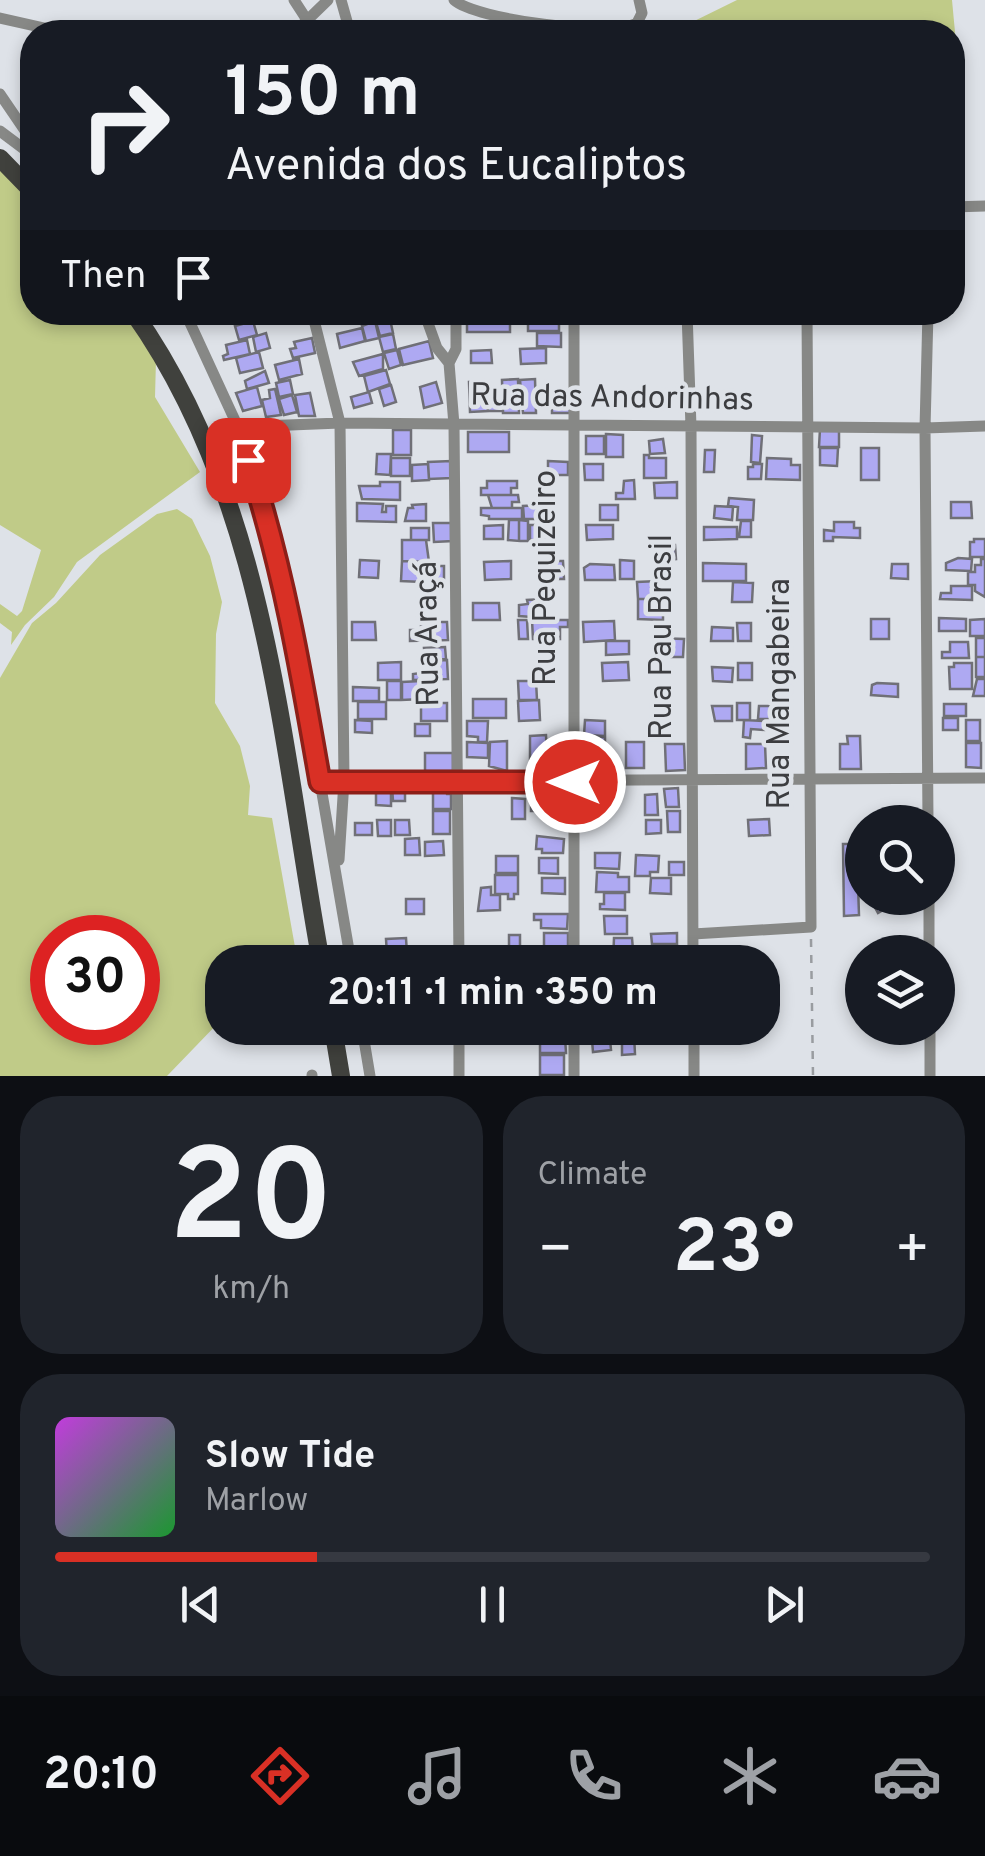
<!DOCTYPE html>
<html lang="en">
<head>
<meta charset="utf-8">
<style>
	body { margin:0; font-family:Overpass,sans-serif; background:#20242c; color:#f1f3f6; height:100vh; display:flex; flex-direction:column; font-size:38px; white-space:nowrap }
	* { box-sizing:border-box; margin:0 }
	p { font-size:32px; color:#9ea1a6 }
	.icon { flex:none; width:55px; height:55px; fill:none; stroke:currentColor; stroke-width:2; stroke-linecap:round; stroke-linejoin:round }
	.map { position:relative; height:1076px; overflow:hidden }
	.sheet { display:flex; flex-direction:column; gap:20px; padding:20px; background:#0d0f14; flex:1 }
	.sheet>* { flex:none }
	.banner { position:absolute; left:20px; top:20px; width:945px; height:305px; border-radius:40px; box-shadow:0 5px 15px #0003; background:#171b24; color:#f1f3f6; overflow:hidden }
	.controls { position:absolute; left:845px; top:805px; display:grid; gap:20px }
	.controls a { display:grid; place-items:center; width:110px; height:110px; border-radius:50%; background:#171b24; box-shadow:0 5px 15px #0003; font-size:50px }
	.speed { position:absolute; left:30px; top:915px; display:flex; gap:20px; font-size:50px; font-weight:700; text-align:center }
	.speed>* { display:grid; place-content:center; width:130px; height:130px; border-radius:50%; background:#171b24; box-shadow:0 5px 15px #0003; line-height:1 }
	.speed .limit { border:15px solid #d22; background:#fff; color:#111 }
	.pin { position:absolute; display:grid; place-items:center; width:85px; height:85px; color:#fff; margin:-42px; border-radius:20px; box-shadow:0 5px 15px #0006 }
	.me { position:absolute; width:110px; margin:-55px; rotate:270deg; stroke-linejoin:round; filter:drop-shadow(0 0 8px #0008) }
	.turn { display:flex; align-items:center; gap:35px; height:210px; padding:0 40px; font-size:45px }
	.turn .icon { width:130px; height:130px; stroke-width:2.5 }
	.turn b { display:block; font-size:70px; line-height:85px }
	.then { display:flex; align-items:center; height:95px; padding:0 40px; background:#0003; gap:20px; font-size:38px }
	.big { font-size:75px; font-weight:700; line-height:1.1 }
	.sheet .widget { flex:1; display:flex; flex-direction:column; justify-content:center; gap:15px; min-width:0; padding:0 35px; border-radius:40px; background:#20242c }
	.sheet .dial { align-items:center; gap:0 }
	.dial b { font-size:130px; line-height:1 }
	.song { display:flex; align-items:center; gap:30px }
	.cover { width:120px; height:120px; border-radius:15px; background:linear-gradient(135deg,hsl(290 70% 55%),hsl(130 70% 35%)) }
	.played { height:10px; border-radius:5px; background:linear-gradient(90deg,#d93025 30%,#363941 30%) }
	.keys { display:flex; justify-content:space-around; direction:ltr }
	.heat { display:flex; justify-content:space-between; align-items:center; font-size:55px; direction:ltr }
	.sheet .tiles { flex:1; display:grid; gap:20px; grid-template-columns:1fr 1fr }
	.widget:last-child { grid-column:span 2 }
	.trip { position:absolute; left:205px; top:945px; width:575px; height:100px; border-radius:40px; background:#171b24; box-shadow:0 5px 15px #0003; font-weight:700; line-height:100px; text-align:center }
	.menu { display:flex; height:160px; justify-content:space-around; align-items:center; background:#090b0e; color:#9ea1a6 }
	.menu .icon { width:70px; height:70px }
	.menu .on { color:#d93025 }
	.menu b { font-size:45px; color:#f1f3f6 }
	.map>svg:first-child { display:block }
	.green { fill:#c0cb88; fill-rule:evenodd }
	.building { fill:#aea9f2; stroke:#707077; stroke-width:2.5 }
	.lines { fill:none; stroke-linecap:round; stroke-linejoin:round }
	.path { stroke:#999ca0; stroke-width:2.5; stroke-dasharray:8 8; stroke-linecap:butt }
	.street { stroke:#878886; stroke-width:11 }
	.primary { stroke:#40413d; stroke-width:18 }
	.route-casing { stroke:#8d1f18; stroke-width:25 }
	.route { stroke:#d93025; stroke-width:18 }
	.labels { text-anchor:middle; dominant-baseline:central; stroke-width:9; stroke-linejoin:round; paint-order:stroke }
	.street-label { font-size:32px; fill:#3c3d40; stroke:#dee2e8 }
</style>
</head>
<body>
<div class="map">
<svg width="985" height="1076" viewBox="0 0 985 1076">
	<rect width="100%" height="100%" fill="#dee2e8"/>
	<!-- green -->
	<path class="green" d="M737,0H952L962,107L956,110L953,105L952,32H672Z
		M0,171L6,172L32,201V312L124,313L156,360L155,397L200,472L77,562L54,597L25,625L11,645L12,632L0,623V604L17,616L22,611L41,550L0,525Z
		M177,509L192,519L210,556L222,602L216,634L215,703L240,746L250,786L248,815L272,818L295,947L279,962H222V1019L167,1076H0V678L32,623L56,603L100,555L157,514ZM52,938H138V1022H52Z"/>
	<!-- building -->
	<path class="building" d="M467,315H510V332H467Z
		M528,315L559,316V331H528Z
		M390,319L393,333L380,336L376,322Z
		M253,321L257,335L239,340L235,326Z
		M375,321L379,338L366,341L362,326Z
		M362,328L365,341L340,348L337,334Z
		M266,333L270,348L256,352L253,337Z
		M537,333H561V347L537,346Z
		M393,334L396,349L383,352L379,337Z
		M312,338L315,353L293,358L290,349L296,348L294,342Z
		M247,340L250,354L224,360L223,356L228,354L226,345Z
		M429,341L433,358L403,365L399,349Z
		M546,348V363L521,364L520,349Z
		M397,350L401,365L389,369L384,353Z
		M491,350L492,363H471V351Z
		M259,352L263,368L240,373L236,358Z
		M383,354V369L359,376L353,362Z
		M299,359L302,374L279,380L275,365Z
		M386,370L390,384L368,392L364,376Z
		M265,371L269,383L247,389L245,381Z
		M518,379L519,413H503L502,380Z
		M535,379L536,413H523L520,380Z
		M290,380L293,394L279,397L276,383Z
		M484,381L488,411L470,412L469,382Z
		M436,382L442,403L424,408L420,387Z
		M391,385L396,402L384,406L379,389Z
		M257,387L262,406L243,411L236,393Z
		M275,389L281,415L266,417L262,400L270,398L269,390Z
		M487,390H502L503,411H488Z
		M369,392L372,403L354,408L351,397Z
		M538,392H549L550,407H538Z
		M310,393L315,416H299L295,395Z
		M292,395L297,412L284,415L279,399Z
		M552,395H570V413H552Z
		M820,429L839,430V447H819Z
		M393,430H411V455H393Z
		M468,432H509V452H468Z
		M606,434L623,435V457H606Z
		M752,435L762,436L760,463L751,462Z
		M586,436H604V454H586Z
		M663,439L665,453L650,454L649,441Z
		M820,448H838L837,466L820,465Z
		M861,448H879V480H861Z
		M705,450H715L714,472H704Z
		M377,454H391L390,475L376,474Z
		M644,455H649V458H666V478H644Z
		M391,458H410V476H391Z
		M767,458L791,459V465H800V480L766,479Z
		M451,461L452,478L429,479L428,462Z
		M548,461L568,462V475H555V482H548Z
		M428,464L429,480L412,481V465Z
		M584,464H603V480H585Z
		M753,464H762L761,479H748V467H753Z
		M634,480L635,499H616V493H623L624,481Z
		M487,481H517V488H511V495H481V488H487Z
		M380,482H400V500L362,499L359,486H380Z
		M677,482V498H655L654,483Z
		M488,495H518L519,502H512V508H492Z
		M729,498L754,500L753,520H737L738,507L728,506Z
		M951,502H971L972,518H951Z
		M357,503L383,504L382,512H386V506H396V522L357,521Z
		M426,504V521H405L408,508H413L412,505Z
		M542,505V519H524L523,506Z
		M600,505H618V520H600Z
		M715,506L733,507L732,520L714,518Z
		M481,508H522V519H489V516L481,515Z
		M509,520H519V541L508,540Z
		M519,520L528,521V541H519Z
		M741,521H751V537H739Z
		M834,522H854V528H860V538L833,537V541H824V530L834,531Z
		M433,523H452L453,541L434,542Z
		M503,525V539H484V526Z
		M530,525H549V540H530Z
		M586,525H613V539L587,540Z
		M704,527H737V539L704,540Z
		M411,528H429V540H411Z
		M974,539H985V557H970V542H974Z
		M402,540H426L429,562L402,561Z
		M675,545L676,559L659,560L658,546Z
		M958,558L972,559L971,571L946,570V563Z
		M981,559H985V597L975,591V585H968V572H975V565H981Z
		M360,560L379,561L378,578L359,577Z
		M620,560L634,561V579H620Z
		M402,561L422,562V582L401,581Z
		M511,561V579L485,580L484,562Z
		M539,561H563L564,579H546V567H539Z
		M703,563L746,564V581H703Z
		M590,564L614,565L615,580H585L584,568Z
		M892,564H908V579L891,578Z
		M426,566H444V581H426Z
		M658,581V592H670V599H638L637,582Z
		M733,582L753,583L752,602H732Z
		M951,586H972V600L940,599L941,593H951Z
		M544,599L545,618L519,616V605L528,604L527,600Z
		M638,599H658V613H663V620L638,619Z
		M473,603H499L500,620H473Z
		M939,618L966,619V631H939Z
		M871,619H889V639H871Z
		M985,619V636H970V620Z
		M518,620H527L528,639H519Z
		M532,620H568V627H560V639H533Z
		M614,621L615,640L584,642L583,622Z
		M352,622H375L376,640H352Z
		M421,622H447L448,640L410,641V630H421Z
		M737,623H751V641H738Z
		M712,627L733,628V641H711Z
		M655,638L684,639L683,657H654Z
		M976,638H985V657H976Z
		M606,641H629V654L606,655Z
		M950,642H968L969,658H942V652H950Z
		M445,647L446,659L425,660L424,648Z
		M976,657H985V677H976Z
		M447,660L448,679L413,680V674L421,673L420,661Z
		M401,662V680H378V663Z
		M628,662L629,680L603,681L602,663Z
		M738,663H752V680H738Z
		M954,663H972V689H950L949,667H954Z
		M712,667L733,668L732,682L713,681Z
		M977,679H985V696H973Z
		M387,681H401V700H387Z
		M421,681L422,699L402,700V682Z
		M518,681H536L537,700H519Z
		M877,683L898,684V697L871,695L872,685Z
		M353,687L379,688V701H353Z
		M473,699H506V718H473Z
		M539,700L540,720L519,721L518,701Z
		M358,702H386V719H358Z
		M421,703H447V721H421Z
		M737,703H750V720H737Z
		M944,704H966V716H944Z
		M712,706H732V721H715Z
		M759,706H775V719H758Z
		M943,718H958V730H943Z
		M355,720L372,721V733L355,732Z
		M585,720L605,721V736L584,735Z
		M744,720L764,721V730L751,729L750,738L743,737Z
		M966,720H980V741H966Z
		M467,721H488L487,742H478V737L467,736Z
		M415,724H430V736H415Z
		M546,735L547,759H530V736Z
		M847,736H860L861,769H840V744H848Z
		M588,737H605V749H585Z
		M507,741V771L489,766L490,742Z
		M467,742L488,743V758L467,757Z
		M626,742H644V768H626Z
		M966,743H981V768L966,767Z
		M665,744H684L685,770L666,771Z
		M746,744H765L766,768L746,769Z
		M588,751H606L607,766H589Z
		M425,753H453V771H425Z
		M376,786H391V806L376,805Z
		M392,786H405V801H393Z
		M678,788L679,807H666L664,789Z
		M433,791H446L447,794H451V809H433Z
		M657,794L658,815H645V795Z
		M531,795L548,796L547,811H531Z
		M512,798L525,799V819H512Z
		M433,811H450V834H433Z
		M667,811H680V832H668Z
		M769,819L770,835L749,836L748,820Z
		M377,820H391V836H378Z
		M395,820H409L410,835H395Z
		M646,820H661V833L646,834Z
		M355,823H372V835H355Z
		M537,836L564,839L563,853H542V849H536Z
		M419,838L420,855H405V839Z
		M443,841L444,855L425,856V842Z
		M843,844H858V877H862V884H858L859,915L844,916Z
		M595,853H620L619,869L595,868Z
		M636,855L659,856L658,872H650V876H635Z
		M496,856H518V873H496Z
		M539,858H558V874L539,873Z
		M669,862H684V875H669Z
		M597,872L618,873V877H629V892H596Z
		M495,875H518V894H514V899H508V894H495Z
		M542,878H565V894L542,893Z
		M651,878H671V894L650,893Z
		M491,887V895H500V910L478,911L481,888Z
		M604,893H625V910L600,909V904H604Z
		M879,898H903L878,913L872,902Z
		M406,899H424V914H406Z
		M534,914H568L567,929L541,928V920H534Z
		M604,916H627V934H605Z
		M544,933H568V953H544Z
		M677,933V944H652L651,934Z
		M509,935H520V962H509Z
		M406,938L407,954L387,955L386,939Z
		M614,938H632L634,962H613Z
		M652,944H677L678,953L652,954Z
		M522,953L539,954V962H521Z
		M622,1034H634L635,1054L622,1055Z
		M540,1037H565L566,1053H540Z
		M610,1039L611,1050L593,1052L592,1040Z
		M540,1055H564V1075H540Z"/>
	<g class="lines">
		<!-- path -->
		<path class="path" d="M811,939L813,1076"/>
		<!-- street -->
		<path class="street" d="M294,0L307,20
			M341,0L350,32
			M454,0C476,20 611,37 637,23L642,13L639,0
			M0,18L62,32
			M295,32L328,0
			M0,94L32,141
			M0,131L32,155
			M952,207L985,206
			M185,312L238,427L270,525L290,607L351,962
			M312,312L340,423L344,781L339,860
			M424,312L437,348L449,363L454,425L459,962
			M574,312V962
			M687,312L691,427L693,962
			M928,312L925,428L928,822
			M449,363L456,349V312
			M238,427L340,423L925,428L985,426
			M320,782L985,778
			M929,898V952
			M693,934L811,927L807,312
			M362,1028L370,1076
			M459,1028V1076
			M694,1028V1076
			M930,1028V1076
			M312,1075V1076
			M574,1076V1028"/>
		<!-- primary -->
		<path class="primary" d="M0,158L32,191
			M133,312C267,500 281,743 321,962
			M333,1028L341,1076"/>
	</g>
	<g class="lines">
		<!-- route casing -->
		<g class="route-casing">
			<path id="route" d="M248,460C283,567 301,672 320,782H575"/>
		</g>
		<!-- route -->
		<use href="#route" class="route"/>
	</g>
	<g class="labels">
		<!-- street labels -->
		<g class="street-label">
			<text transform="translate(612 399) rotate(1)">Rua das Andorinhas</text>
			<text transform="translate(547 578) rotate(-90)">Rua Pequizeiro</text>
			<text transform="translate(429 634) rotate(-91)">Rua Araçá</text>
			<text transform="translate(663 637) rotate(-90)">Rua Pau Brasil</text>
			<text transform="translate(781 694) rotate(-90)">Rua Mangabeira</text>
		</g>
	</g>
</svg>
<div class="controls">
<a><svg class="icon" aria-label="search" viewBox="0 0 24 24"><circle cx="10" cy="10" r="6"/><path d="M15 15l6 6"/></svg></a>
<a><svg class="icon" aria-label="layers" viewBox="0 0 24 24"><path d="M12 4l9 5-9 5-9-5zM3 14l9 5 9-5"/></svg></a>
</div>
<div class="speed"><div class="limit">30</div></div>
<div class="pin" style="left:248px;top:460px;background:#d93025"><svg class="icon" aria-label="arrive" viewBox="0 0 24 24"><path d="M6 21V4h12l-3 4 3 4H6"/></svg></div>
<svg class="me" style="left:575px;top:782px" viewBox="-20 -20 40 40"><circle r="17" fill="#d93025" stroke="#fff" stroke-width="3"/><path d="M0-11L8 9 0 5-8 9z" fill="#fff"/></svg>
<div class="trip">20:11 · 1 min · 350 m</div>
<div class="banner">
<div class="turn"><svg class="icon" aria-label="right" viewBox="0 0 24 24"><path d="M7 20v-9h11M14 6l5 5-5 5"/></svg><div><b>150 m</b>Avenida dos Eucaliptos</div></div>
<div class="then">Then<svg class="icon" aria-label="arrive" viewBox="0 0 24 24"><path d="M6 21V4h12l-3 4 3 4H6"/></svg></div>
</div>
</div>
<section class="sheet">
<div class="tiles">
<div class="widget dial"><b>20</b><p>km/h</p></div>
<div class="widget"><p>Climate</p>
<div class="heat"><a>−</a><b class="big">23°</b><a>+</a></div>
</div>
<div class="widget">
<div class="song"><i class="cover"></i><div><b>Slow Tide</b><p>Marlow</p></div></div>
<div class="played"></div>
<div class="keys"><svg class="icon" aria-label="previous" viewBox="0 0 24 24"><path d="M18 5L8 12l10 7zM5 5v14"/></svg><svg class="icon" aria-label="pause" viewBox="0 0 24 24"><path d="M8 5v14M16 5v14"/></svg><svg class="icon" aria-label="next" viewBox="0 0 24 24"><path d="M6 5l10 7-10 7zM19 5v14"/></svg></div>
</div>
</div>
</section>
<nav class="menu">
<b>20:10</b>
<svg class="icon on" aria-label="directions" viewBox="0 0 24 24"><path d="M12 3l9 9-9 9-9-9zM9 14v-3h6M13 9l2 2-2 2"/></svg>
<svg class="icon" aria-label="music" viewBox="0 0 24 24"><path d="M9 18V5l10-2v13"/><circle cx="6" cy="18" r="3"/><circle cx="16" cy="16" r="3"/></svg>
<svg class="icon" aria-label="phone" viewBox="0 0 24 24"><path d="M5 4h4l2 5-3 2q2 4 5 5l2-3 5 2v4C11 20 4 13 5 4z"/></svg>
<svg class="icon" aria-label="climate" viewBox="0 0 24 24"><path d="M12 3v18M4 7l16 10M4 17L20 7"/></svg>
<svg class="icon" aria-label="car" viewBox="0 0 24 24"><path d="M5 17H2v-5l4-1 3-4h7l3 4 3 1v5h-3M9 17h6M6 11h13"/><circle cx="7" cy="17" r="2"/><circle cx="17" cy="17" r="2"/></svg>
</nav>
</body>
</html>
